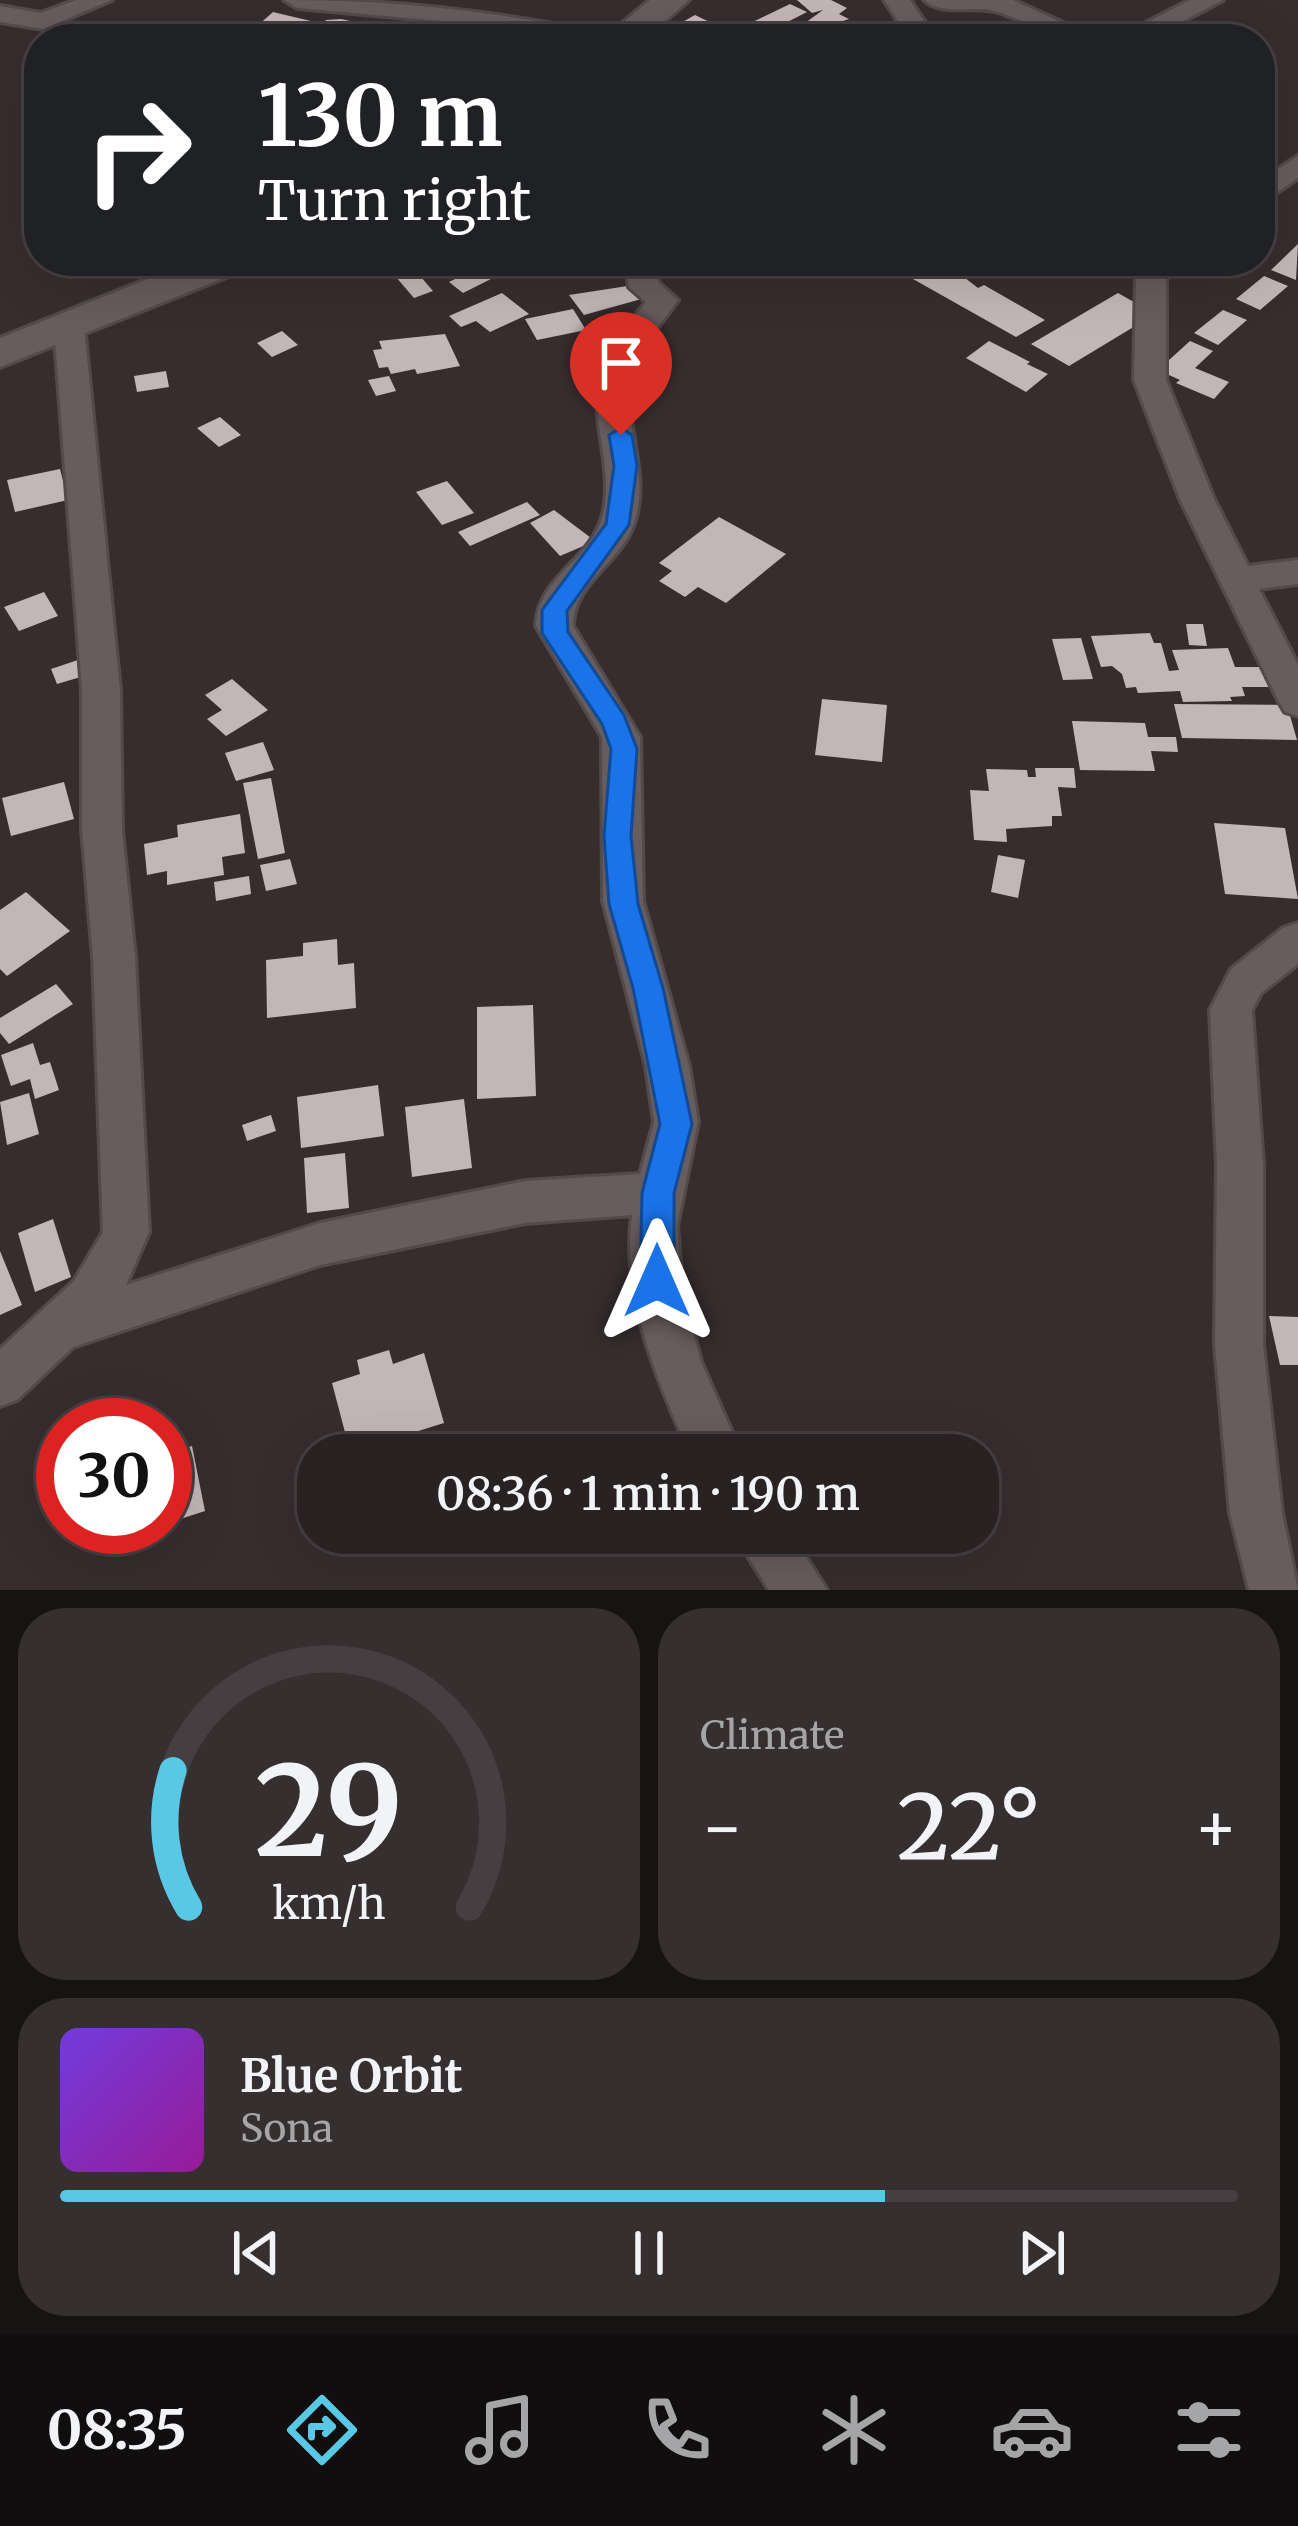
<!DOCTYPE html>
<html lang="en">
<head>
<meta charset="utf-8">
<style>
	body { margin:0; font-family:Merriweather,serif; background:#352f30; color:#f1f3f6; height:100vh; display:flex; flex-direction:column; font-size:45px; white-space:nowrap }
	* { box-sizing:border-box; margin:0 }
	p { font-size:39px; color:#a5a4a6 }
	.icon { flex:none; width:66px; height:66px; fill:none; stroke:currentColor; stroke-width:2; stroke-linecap:round; stroke-linejoin:round }
	.map { position:relative; height:1590px; overflow:hidden }
	.drawer { display:flex; flex-direction:column; gap:18px; padding:18px; background:#171313; flex:1 }
	.drawer>* { flex:none }
	.banner { position:absolute; left:24px; top:24px; width:1251px; height:252px; border-radius:48px; box-shadow:0 12px 48px #0002,0 0 0 3px #453f41; background:#202124; color:#fff; overflow:hidden }
	.speed { position:absolute; left:36px; top:1398px; display:flex; gap:24px; font-size:60px; font-weight:700; text-align:center }
	.speed>* { display:grid; place-content:center; width:156px; height:156px; border-radius:50%; background:#292223; box-shadow:0 12px 48px #0002,0 0 0 3px #453f41; line-height:1 }
	.speed .limit { border:18px solid #d22; background:#fff; color:#111 }
	.pin { position:absolute; display:grid; place-items:center; width:102px; height:102px; color:#fff; margin:-123px -51px; border-radius:50% 50% 50% 0; rotate:-45deg; box-shadow:0 0 12px #0007 }
	.pin .icon { rotate:45deg }
	.me { position:absolute; width:132px; margin:-66px; rotate:0deg; stroke-linejoin:round; filter:drop-shadow(0 0 9px #0008) }
	.turn { display:flex; align-items:center; gap:42px; height:252px; padding:0 36px; font-size:54px }
	.turn .icon { width:156px; height:156px; stroke-width:2.5 }
	.turn b { display:block; font-size:84px; line-height:102px }
	.big { font-size:90px; font-weight:600; line-height:1.1 }
	.drawer .tile { flex:1; display:flex; flex-direction:column; justify-content:center; gap:18px; min-width:0; padding:0 42px; border-radius:48px; background:#352f30 }
	.drawer .dial { align-items:center; gap:0 }
	.dial svg { height:312px; overflow:visible; fill:none; stroke:#453f41; stroke-width:7; stroke-linecap:round; text-anchor:middle }
	.dial text { fill:#f1f3f6; stroke:none }
	.song { display:flex; align-items:center; gap:36px }
	.cover { width:144px; height:144px; border-radius:18px; background:linear-gradient(135deg,hsl(260 70% 55%),hsl(300 70% 35%)) }
	.played { height:12px; border-radius:6px; background:linear-gradient(90deg,#59c8e5 70%,#453f41 70%) }
	.keys { display:flex; justify-content:space-around; direction:ltr }
	.heat { display:flex; justify-content:space-between; align-items:center; font-size:66px; direction:ltr }
	.drawer .tiles { flex:1; display:grid; gap:18px; grid-template-columns:1fr 1fr }
	.tile:last-child { grid-column:span 2 }
	.trip { position:absolute; left:297px; top:1434px; width:702px; height:120px; border-radius:48px; background:#292223; box-shadow:0 12px 48px #0002,0 0 0 3px #453f41; font-weight:600; line-height:120px; text-align:center }
	.tabs { display:flex; height:192px; justify-content:space-around; align-items:center; background:#100e0e; color:#a5a4a6 }
	.tabs .icon { width:84px; height:84px }
	.tabs .selected { color:#59c8e5 }
	.tabs b { font-size:54px; color:#f1f3f6 }
	.map>svg:first-child { display:block }
	.building { fill:#c3b6b8 }
	.lines { fill:none; stroke-linecap:round; stroke-linejoin:round }
	.street-casing { stroke:#524a4b; stroke-width:6 }
	.secondary-casing { stroke:#524a4b; stroke-width:6 }
	.street { fill:#675c5e; fill-rule:evenodd }
	.secondary { fill:#675c5e; fill-rule:evenodd }
	.route { fill:#1a73e8; stroke:#114b97; stroke-width:3 }
</style>
</head>
<body>
<div class="map">
<svg width="1298" height="1590" viewBox="0 0 1298 1590">
	<rect width="100%" height="100%" fill="#372d2f"/>
	<!-- building -->
	<path class="building" d="M797,0H831L847,8L839,14L849,19L843,21L872,32L844,39L821,23L812,27L805,23L823,10L812,13Z
		M790,4L807,12L754,39L732,32Z
		M273,12L315,22L296,39L249,33Z
		M695,15L722,28L706,36L679,24Z
		M341,19L364,24L344,39H310L326,20Z
		M1298,244L1296,280L1271,270Z
		M455,261H488L495,265L481,272L491,279L463,293L449,282L457,278L442,267Z
		M881,261H943L978,288L984,285L1045,320L1016,337Z
		M408,262L433,291L414,298L389,269Z
		M1264,276L1288,286L1260,310L1236,299Z
		M634,285L645,298L584,315L569,295Z
		M502,293L529,314L490,332L476,321L461,327L449,316Z
		M1118,293L1155,314L1069,366L1031,344Z
		M573,309L586,330L537,340L525,319Z
		M1223,310L1247,320L1218,345L1194,333Z
		M282,331L298,345L272,357L257,343Z
		M445,334L460,366L417,374L415,369L391,374L388,367L379,368L373,350L382,349L379,341Z
		M989,341L1030,362L1027,364L1048,374L1026,392L966,358Z
		M1190,341L1213,351L1195,368L1229,382L1214,399L1176,383L1180,380L1158,370Z
		M166,371L169,387L137,392L134,376Z
		M389,376L396,391L376,396L368,380Z
		M220,417L241,435L219,447L197,428Z
		M60,469L68,500L15,512L7,480Z
		M447,481L474,513L442,525L416,492Z
		M527,502L540,515L470,546L458,532Z
		M554,510L595,541L560,556L530,523Z
		M719,517L786,554L726,603L698,587L685,597L659,581L672,571L659,563Z
		M44,592L58,616L19,631L4,607Z
		M1186,624H1203L1207,646L1189,645Z
		M1150,633L1154,643H1161L1169,671L1179,670L1172,650L1228,648L1235,667H1265L1271,687H1242L1245,696L1230,697L1232,701L1183,702L1180,691L1138,693L1136,687L1126,688L1122,674L1112,666L1101,667L1091,636Z
		M1081,638L1093,679L1063,680L1052,639Z
		M78,660L84,676L57,684L51,669Z
		M232,679L268,710L226,736L207,719L222,710L205,695Z
		M822,699L887,705L882,762L815,755Z
		M1174,704L1287,705L1297,740L1182,738Z
		M1072,721L1145,723L1148,737H1176L1178,752L1151,751L1155,771L1080,770Z
		M263,742L274,770L236,781L225,753Z
		M1035,768H1074L1076,788L1058,787L1062,816H1052V826L1006,829L1007,842L974,840L970,790L989,791L986,769L1027,770L1028,777H1036Z
		M271,778L285,853L258,859L243,783Z
		M64,782L74,819L11,836L2,798Z
		M240,814L245,853L222,857L224,875L167,885V871L147,875L144,844L178,837L177,825Z
		M1214,823L1285,828L1298,899L1225,894Z
		M998,855L1025,860L1018,898L991,892Z
		M290,859L297,884L266,891L260,865Z
		M249,876L251,894L216,901L214,882Z
		M26,892L70,931L7,976L0,969V910Z
		M337,939L338,965L354,963L356,1008L267,1018L266,960L303,956V943Z
		M56,984L73,1004L9,1044L0,1033V1018Z
		M533,1005L536,1096L477,1099V1007Z
		M33,1043L40,1065L50,1062L59,1090L35,1099L30,1079L11,1086L1,1055Z
		M378,1085L384,1136L301,1148L297,1097Z
		M29,1093L39,1134L7,1145L0,1102Z
		M464,1099L472,1168L412,1177L405,1107Z
		M271,1115L276,1131L247,1141L242,1125Z
		M345,1153L349,1208L307,1213L304,1158Z
		M53,1219L71,1277L35,1292L18,1233Z
		M0,1251L22,1305L0,1315Z
		M1269,1316L1298,1317V1365H1280Z
		M389,1350L393,1364L424,1353L444,1423L399,1437L404,1455H351L332,1383L360,1374L357,1360Z
		M192,1446L205,1511L165,1524V1454Z
		M88,1527H153L154,1528L92,1548Z"/>
	<g class="lines">
		<!-- street casing -->
		<g class="street-casing">
			<path id="street" d="M76,0H112L43,29L0,22V6L41,13Z
				M284,0C392,0 485,10 590,31L603,39H551L474,24L297,8Z
				M884,0H910L936,39H910Z
				M924,0H1013L1098,39C1050,39 1040,26 998,12C975,4 943,17 924,0Z
				M1190,0H1223L1149,39H1115Z
				M1298,156V178L1260,204V181Z
				M618,261H650L659,283L678,300C663,322 641,344 633,370C619,421 653,474 633,526C619,564 573,583 573,626L640,737L643,901L689,1066L698,1122L677,1226L683,1294L701,1362L742,1455H691L685,1443C654,1372 622,1294 632,1215L525,1223L320,1265L73,1347L17,1400L0,1406V1349L74,1281L103,1232L93,957L82,830V690L54,326L69,317L84,326L120,690L122,830L135,957L149,1232L126,1285L320,1223L525,1181L640,1174L654,1122L646,1066L603,901L602,737L536,626C538,577 589,561 602,518C616,470 588,420 601,372C609,346 630,323 646,302L629,287L627,272Z
				M1132,261H1162L1166,276V380L1214,499L1248,566L1298,560V584L1259,589L1298,665V716L1285,712L1279,702L1180,499L1134,380L1136,276Z
				M1298,923V964L1261,993L1252,1010L1263,1166V1345L1282,1513L1298,1590H1249L1230,1513L1215,1345L1217,1166L1210,1010L1231,969L1283,928Z
				M733,1533H791L827,1590H769Z"/>
		</g>
		<!-- secondary casing -->
		<g class="secondary-casing">
			<path id="secondary" d="M650,0H689L644,39H603Z
				M193,261H250L244,270L0,367V338Z"/>
		</g>
		<!-- street -->
		<use href="#street" class="street"/>
		<!-- secondary -->
		<use href="#secondary" class="secondary"/>
	</g>
	<!-- route -->
	<path class="route" d="M621,428L632,435L637,466L629,525L567,611L568,632L624,715L637,749L631,836L638,904L663,988L692,1124L674,1193V1281L669,1291L657,1296L645,1291L640,1281L642,1193L660,1124L633,988L609,904L604,836L611,749L602,724L542,633V610L606,524L614,466L609,435Z"/>
</svg>
<div class="speed"><div class="limit">30</div></div>
<div class="pin" style="left:621px;top:435px;background:#d93025"><svg class="icon" aria-label="arrive" viewBox="0 0 24 24"><path d="M6 21V4h12l-3 4 3 4H6"/></svg></div>
<svg class="me" style="left:657px;top:1281px" viewBox="-20 -20 40 40"><path d="M0-17L14 15 0 8-14 15z" fill="#1a73e8" stroke="#fff" stroke-width="4"/></svg>
<div class="trip">08:36 · 1 min · 190 m</div>
<div class="banner">
<div class="turn"><svg class="icon" aria-label="right" viewBox="0 0 24 24"><path d="M7 20v-9h11M14 6l5 5-5 5"/></svg><div><b>130 m</b>Turn right</div></div>
</div>
</div>
<section class="drawer">
<div class="tiles">
<div class="tile dial"><svg viewBox="0 0 100 80">
<path d="M14 69A42 42 0 1 1 86 69"/>
<path d="M14 69A42 42 0 0 1 10 34" stroke="#59c8e5"/>
<text x="50" y="56" font-size="32" font-weight="700">29</text>
<text x="50" y="72" font-size="11">km/h</text>
</svg></div>
<div class="tile"><p>Climate</p>
<div class="heat"><a>−</a><b class="big">22°</b><a>+</a></div>
</div>
<div class="tile">
<div class="song"><i class="cover"></i><div><b>Blue Orbit</b><p>Sona</p></div></div>
<div class="played"></div>
<div class="keys"><svg class="icon" aria-label="previous" viewBox="0 0 24 24"><path d="M18 5L8 12l10 7zM5 5v14"/></svg><svg class="icon" aria-label="pause" viewBox="0 0 24 24"><path d="M8 5v14M16 5v14"/></svg><svg class="icon" aria-label="next" viewBox="0 0 24 24"><path d="M6 5l10 7-10 7zM19 5v14"/></svg></div>
</div>
</div>
</section>
<nav class="tabs">
<b>08:35</b>
<svg class="icon selected" aria-label="directions" viewBox="0 0 24 24"><path d="M12 3l9 9-9 9-9-9zM9 14v-3h6M13 9l2 2-2 2"/></svg>
<svg class="icon" aria-label="music" viewBox="0 0 24 24"><path d="M9 18V5l10-2v13"/><circle cx="6" cy="18" r="3"/><circle cx="16" cy="16" r="3"/></svg>
<svg class="icon" aria-label="phone" viewBox="0 0 24 24"><path d="M5 4h4l2 5-3 2q2 4 5 5l2-3 5 2v4C11 20 4 13 5 4z"/></svg>
<svg class="icon" aria-label="climate" viewBox="0 0 24 24"><path d="M12 3v18M4 7l16 10M4 17L20 7"/></svg>
<svg class="icon" aria-label="car" viewBox="0 0 24 24"><path d="M5 17H2v-5l4-1 3-4h7l3 4 3 1v5h-3M9 17h6M6 11h13"/><circle cx="7" cy="17" r="2"/><circle cx="17" cy="17" r="2"/></svg>
<svg class="icon" aria-label="filters" viewBox="0 0 24 24"><path d="M4 7h16M4 17h16"/><circle cx="9" cy="7" r="2"/><circle cx="15" cy="17" r="2"/></svg>
</nav>
</body>
</html>
